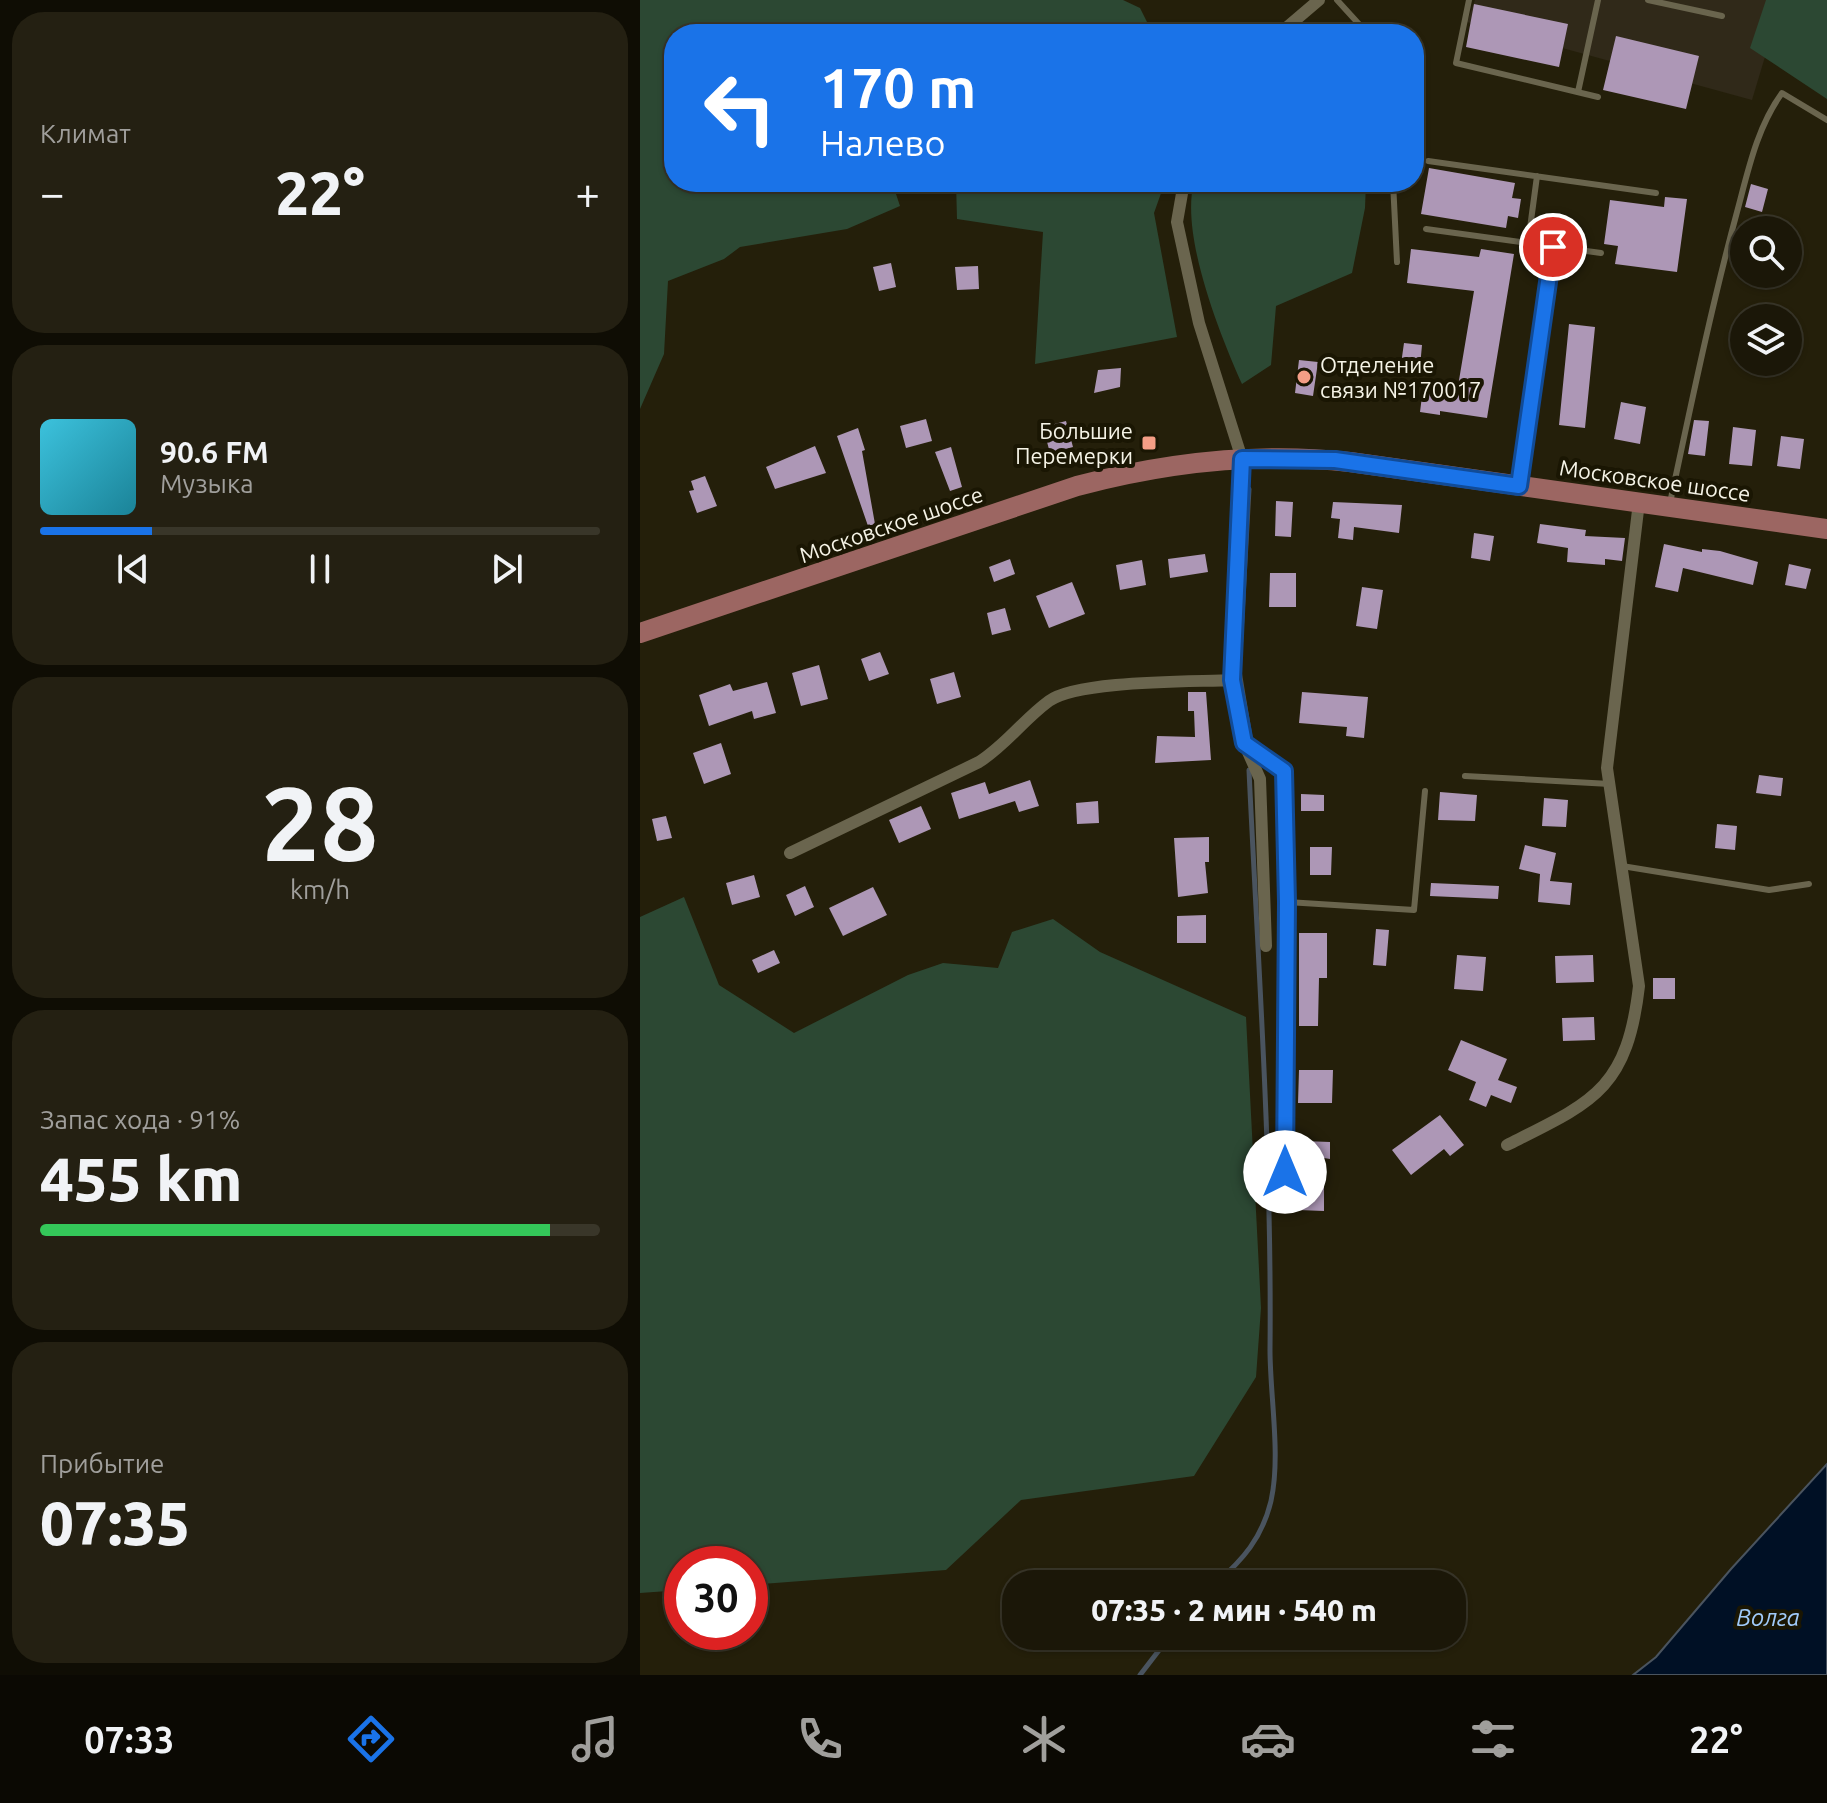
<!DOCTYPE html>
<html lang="ru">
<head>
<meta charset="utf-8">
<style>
	body { margin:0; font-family:Ubuntu,sans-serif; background:#242012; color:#f1f3f6; height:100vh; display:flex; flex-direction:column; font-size:30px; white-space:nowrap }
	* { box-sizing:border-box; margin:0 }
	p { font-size:26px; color:#a09f9c }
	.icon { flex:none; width:44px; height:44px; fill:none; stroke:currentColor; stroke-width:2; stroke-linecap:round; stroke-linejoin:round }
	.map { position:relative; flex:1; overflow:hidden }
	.details { display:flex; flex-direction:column; gap:12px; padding:12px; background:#0f0d04; width:640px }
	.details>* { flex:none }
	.guide { position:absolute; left:24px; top:24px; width:760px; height:168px; border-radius:32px; box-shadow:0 2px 6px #0004,0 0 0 2px #393629; background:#1a73e8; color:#fff; overflow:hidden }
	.tools { position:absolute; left:1090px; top:216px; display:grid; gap:16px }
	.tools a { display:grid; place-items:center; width:72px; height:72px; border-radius:50%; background:#1b1708; box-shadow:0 2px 6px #0004,0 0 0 2px #393629; font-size:40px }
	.speed { position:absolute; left:24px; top:1546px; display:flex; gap:16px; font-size:40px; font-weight:700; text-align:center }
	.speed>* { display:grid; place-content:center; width:104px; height:104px; border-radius:50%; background:#1b1708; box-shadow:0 2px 6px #0004,0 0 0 2px #393629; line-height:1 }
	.speed .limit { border:12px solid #d22; background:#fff; color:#111 }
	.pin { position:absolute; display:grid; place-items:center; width:68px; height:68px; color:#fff; margin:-34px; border:4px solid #fff; border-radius:50%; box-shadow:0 2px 8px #0007 }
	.me { position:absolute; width:88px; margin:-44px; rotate:0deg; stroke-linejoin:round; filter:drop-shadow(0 0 6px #0008) }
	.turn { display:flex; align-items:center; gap:28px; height:168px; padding:0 24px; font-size:36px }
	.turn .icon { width:104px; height:104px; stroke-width:2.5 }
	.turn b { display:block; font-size:56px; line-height:68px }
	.big { font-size:60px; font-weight:800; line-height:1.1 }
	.details .widget { flex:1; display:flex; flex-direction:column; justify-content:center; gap:12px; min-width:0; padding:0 28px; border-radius:32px; background:#242012 }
	.details .dial { align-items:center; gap:0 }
	.dial b { font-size:104px; line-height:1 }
	.song { display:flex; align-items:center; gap:24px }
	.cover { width:96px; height:96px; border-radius:12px; background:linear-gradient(135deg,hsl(190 70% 55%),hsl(190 70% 35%)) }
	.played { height:8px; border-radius:4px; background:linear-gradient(90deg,#1a73e8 20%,#393629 20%) }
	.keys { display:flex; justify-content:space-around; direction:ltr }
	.heat { display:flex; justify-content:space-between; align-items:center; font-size:44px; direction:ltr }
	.charge { height:12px; border-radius:6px; background:linear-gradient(90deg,#34c759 91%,#393629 0) }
	.trip { position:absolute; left:362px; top:1570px; width:464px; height:80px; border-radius:32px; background:#1b1708; box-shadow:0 2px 6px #0004,0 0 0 2px #393629; font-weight:800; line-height:80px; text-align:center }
	.menu { display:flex; height:128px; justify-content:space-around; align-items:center; background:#0b0903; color:#a09f9c }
	.menu .icon { width:56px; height:56px }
	.menu .on { color:#1a73e8 }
	.menu b { font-size:36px; color:#f1f3f6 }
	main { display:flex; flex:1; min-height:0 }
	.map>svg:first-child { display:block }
	.industrial { fill:#302919 }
	.green { fill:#2c4833 }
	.water { fill:#001025; stroke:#4a545f; stroke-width:2 }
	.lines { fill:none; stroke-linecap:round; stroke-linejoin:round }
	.stream { stroke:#4a545f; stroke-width:5 }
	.building { fill:#ad97b6 }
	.service { stroke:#6a654e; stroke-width:6 }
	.minor { stroke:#6a654e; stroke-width:12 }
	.primary { stroke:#9c6662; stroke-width:20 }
	.route-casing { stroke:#114b97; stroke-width:20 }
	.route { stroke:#1a73e8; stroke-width:14 }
	.poi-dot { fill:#f49e86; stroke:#1a1603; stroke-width:3 }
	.labels { text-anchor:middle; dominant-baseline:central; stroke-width:8; stroke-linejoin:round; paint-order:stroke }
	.poi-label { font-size:22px; fill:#f6f4e7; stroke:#1a1603; text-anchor:start }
	.street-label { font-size:22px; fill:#f6f4e7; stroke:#1a1603 }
	.water-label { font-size:24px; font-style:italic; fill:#a0caf9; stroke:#1a1603 }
</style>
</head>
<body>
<main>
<section class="details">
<div class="widget"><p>Климат</p>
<div class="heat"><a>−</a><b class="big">22°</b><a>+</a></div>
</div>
<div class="widget">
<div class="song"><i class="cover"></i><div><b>90.6 FM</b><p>Музыка</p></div></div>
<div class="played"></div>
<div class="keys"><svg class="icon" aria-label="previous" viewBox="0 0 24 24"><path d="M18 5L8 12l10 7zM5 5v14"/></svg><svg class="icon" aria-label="pause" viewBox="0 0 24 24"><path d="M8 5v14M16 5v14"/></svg><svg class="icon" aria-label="next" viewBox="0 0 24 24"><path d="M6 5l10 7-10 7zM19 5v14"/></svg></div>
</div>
<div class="widget dial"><b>28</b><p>km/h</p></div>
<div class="widget"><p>Запас хода · 91%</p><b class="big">455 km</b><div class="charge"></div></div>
<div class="widget"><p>Прибытие</p><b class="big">07:35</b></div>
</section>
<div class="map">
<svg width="1187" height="1675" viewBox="0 0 1187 1675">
	<rect width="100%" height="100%" fill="#241f0a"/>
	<!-- industrial -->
	<path class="industrial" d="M835,0H1142L1112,100L827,22Z"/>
	<!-- green -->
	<path class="green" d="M0,0H483L500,8L513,34H34V182H252L260,206L207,229L100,247L84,259L28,281L24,354L0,409Z
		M1126,0H1187V99L1110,48Z
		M316,182H525L514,213L537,337L395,364L403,232L317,219Z
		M554,182H726L725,208L712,273L636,306L631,365L602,384C580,335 540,235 554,182Z
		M44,897L79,985L154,1033L268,975L303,963L358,968L372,932L413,919L460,952L606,1017L621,1308L616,1377L554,1476L381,1500L306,1570L110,1585V1564H42V1590L0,1593V917Z"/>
	<!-- water -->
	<path class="water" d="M1187,1464V1675H993L1016,1657L1091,1569Z"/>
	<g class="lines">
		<!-- stream -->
		<path class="stream" d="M609,489L599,671L610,737
			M575,1584C603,1560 622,1538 631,1501C641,1456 630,1396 630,1350C632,1156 618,963 609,770
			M500,1675L530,1636"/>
	</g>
	<!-- building -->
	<path class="building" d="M834,4L928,24L919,67L826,47Z
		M976,36L1059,56L1046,109L963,90Z
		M789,168L875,183L872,198L881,199L878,218L868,216L866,228L781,214Z
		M1111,184L1128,189L1122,212L1105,207Z
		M1025,197L1047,199L1037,272L975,264L978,246L964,244L970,200L1024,207Z
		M771,249L839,257L841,249L874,254L847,418L800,411V415L780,412L783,388L817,392L834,291L767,283Z
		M251,263L256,287L239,291L233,267Z
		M338,266L339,289L317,290L315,267Z
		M929,324L955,327L945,428L919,425Z
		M764,343L782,345L780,367L761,364Z
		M659,360L678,362L673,396L655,393Z
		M481,368L480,387L454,393L458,370Z
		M981,402L1006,407L1000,444L974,439Z
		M286,419L292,441L266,448L260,426Z
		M1054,420L1069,421L1065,456L1048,454Z
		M426,421L433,447L410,453L403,427Z
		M1093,427L1116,430L1112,466L1089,464Z
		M218,428L225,450L222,451L235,524L228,526L197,436Z
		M1141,436L1164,439L1160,469L1137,466Z
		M175,446L186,473L135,489L126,467Z
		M311,447L322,487L310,491L295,452Z
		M65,476L77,506L57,513L49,491L54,490L51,481Z
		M636,501L653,502L651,537L635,536Z
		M693,502L762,505L759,533L714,527L713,540L698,538L700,519L691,518Z
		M900,524L946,530L945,536L985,538L982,561L965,559V565L927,562L928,548L897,543Z
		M834,533L854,536L850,561L831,558Z
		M1024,544L1062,552V549L1080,551L1118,562L1113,585L1043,568L1038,592L1015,587Z
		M565,554L568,572L530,578L528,559Z
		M370,559L375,574L354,582L349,567Z
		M502,560L506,585L480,590L476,565Z
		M1149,564L1171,569L1166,589L1145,585Z
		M630,573H656V607H629Z
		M432,582L445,614L409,628L396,596Z
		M722,587L743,590L737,629L716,626Z
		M365,608L371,630L352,635L347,613Z
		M240,652L249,674L229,681L221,659Z
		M179,665L188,699L161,706L152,673Z
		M314,672L321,697L297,704L290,679Z
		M127,682L136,713L114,719L112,711L69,726L59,695L90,684L93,691Z
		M548,692H566L571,760L515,763L517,736L555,737L554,711H548Z
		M662,692L728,697L724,738L706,736L707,727L659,723Z
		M81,743L91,774L64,784L53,753Z
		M1119,775L1143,778L1141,796L1116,793Z
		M390,780L399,806L379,812L375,801L319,819L311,793L345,782L349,794Z
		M800,792L837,795L835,821L798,820Z
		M661,794L684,795V811H661Z
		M904,798L928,800L926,827L902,826Z
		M458,801L459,823L437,824L436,803Z
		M281,806L291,829L259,843L249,820Z
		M26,816L32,838L17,841L12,819Z
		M1077,824L1097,826L1095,850L1075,848Z
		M569,837V862H565L568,893L538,897L534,838Z
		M885,845L916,853L910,881L932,883L930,905L898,902L900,874L879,869Z
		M670,847H692L691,875H670Z
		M114,875L120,897L92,905L86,883Z
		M791,883L859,886L858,899L790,896Z
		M165,886L174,907L155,916L146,895Z
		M233,887L247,915L203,936L189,908Z
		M566,915V943H537V916Z
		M736,929L749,930L746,966L733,965Z
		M659,933H687V978H679L678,1026H659Z
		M134,950L140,963L118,973L112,960Z
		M817,955L846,957L843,991L814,989Z
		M953,955L954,982L916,983L915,956Z
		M1013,978H1035V999H1013Z
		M954,1017L955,1040L923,1041L922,1018Z
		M821,1040L867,1059L858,1080L877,1087L871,1103L851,1095L846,1107L829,1100L836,1082L808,1070Z
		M659,1070H693L692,1103H658Z
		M800,1115L824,1145L810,1156L804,1149L771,1175L752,1150Z
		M664,1141L690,1142V1159L684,1158V1211L658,1210Z"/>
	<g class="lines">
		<!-- service -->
		<path class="service" d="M697,0L728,34
			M829,0L816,63L958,97
			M1008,0L1082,16
			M938,92L958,0
			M788,161L1016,193
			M753,182L757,262
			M786,229L961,253
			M888,243L897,176
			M880,482L913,247
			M1030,503C1051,405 1071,308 1097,212C1108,171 1117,127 1142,93L1187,120
			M825,776L970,784
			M982,866L1129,890L1169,884
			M647,902L774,910L785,791"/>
		<!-- minor -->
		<path class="minor" d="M639,34L679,0
			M544,182L537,222L559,323L602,459L592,680L604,743L644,771L647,902L645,1172
			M604,743L620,779L626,946
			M150,853L339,762C366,745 383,720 409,701C438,680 552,682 592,680
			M867,1145C953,1102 987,1090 999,986L967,768L999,502"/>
		<!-- primary -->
		<path class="primary" d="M0,633L437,486C527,462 618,452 710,462L1187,529"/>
	</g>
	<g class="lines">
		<!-- route casing -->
		<g class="route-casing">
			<path id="route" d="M645,1172L647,902L644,771L604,743L592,680L602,459L695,460L879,486L913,247"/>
		</g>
		<!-- route -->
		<use href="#route" class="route"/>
	</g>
	<!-- markers -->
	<g class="poi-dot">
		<circle cx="664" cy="377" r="8"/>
		<rect x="501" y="435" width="16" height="16" rx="4"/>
	</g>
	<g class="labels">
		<!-- poi labels -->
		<g class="poi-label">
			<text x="680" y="364">Отделение<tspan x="680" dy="25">связи №170017</tspan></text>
			<text x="493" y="430" text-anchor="end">Большие<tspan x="493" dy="25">Перемерки</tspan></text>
		</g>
		<!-- street labels -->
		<g class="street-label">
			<text transform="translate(1015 480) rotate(8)">Московское шоссе</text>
			<text transform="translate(251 524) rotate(-19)">Московское шоссе</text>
		</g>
		<!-- water labels -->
		<g class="water-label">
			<text x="1128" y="1617">Волга</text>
		</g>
	</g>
</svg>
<div class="tools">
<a><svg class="icon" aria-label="search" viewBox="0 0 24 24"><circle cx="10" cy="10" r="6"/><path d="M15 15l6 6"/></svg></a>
<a><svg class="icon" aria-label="layers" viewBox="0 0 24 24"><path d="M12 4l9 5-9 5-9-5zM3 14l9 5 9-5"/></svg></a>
</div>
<div class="speed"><div class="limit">30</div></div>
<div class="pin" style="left:913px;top:247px;background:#d93025"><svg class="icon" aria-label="arrive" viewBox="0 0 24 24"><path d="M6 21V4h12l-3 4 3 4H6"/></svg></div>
<svg class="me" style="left:645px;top:1172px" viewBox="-20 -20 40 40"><circle r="19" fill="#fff"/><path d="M0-13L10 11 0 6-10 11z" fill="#1a73e8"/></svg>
<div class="trip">07:35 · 2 мин · 540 m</div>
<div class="guide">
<div class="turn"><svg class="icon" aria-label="left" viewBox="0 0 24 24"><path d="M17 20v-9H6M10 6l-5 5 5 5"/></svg><div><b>170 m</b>Налево</div></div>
</div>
</div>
</main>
<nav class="menu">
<b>07:33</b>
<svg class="icon on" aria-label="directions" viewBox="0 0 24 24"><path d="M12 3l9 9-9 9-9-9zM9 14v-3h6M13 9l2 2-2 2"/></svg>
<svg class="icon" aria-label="music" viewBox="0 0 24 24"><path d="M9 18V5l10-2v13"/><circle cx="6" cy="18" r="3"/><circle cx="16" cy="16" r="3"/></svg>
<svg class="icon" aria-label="phone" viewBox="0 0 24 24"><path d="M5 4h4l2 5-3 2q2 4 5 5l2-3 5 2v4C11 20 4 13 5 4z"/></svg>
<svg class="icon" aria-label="climate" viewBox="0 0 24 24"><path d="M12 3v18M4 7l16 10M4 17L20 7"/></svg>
<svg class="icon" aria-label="car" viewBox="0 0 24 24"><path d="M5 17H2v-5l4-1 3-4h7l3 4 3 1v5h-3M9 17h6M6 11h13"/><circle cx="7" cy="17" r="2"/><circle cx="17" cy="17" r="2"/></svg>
<svg class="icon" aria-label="filters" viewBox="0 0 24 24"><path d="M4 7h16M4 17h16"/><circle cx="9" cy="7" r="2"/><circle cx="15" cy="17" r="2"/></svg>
<b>22°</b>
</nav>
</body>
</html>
